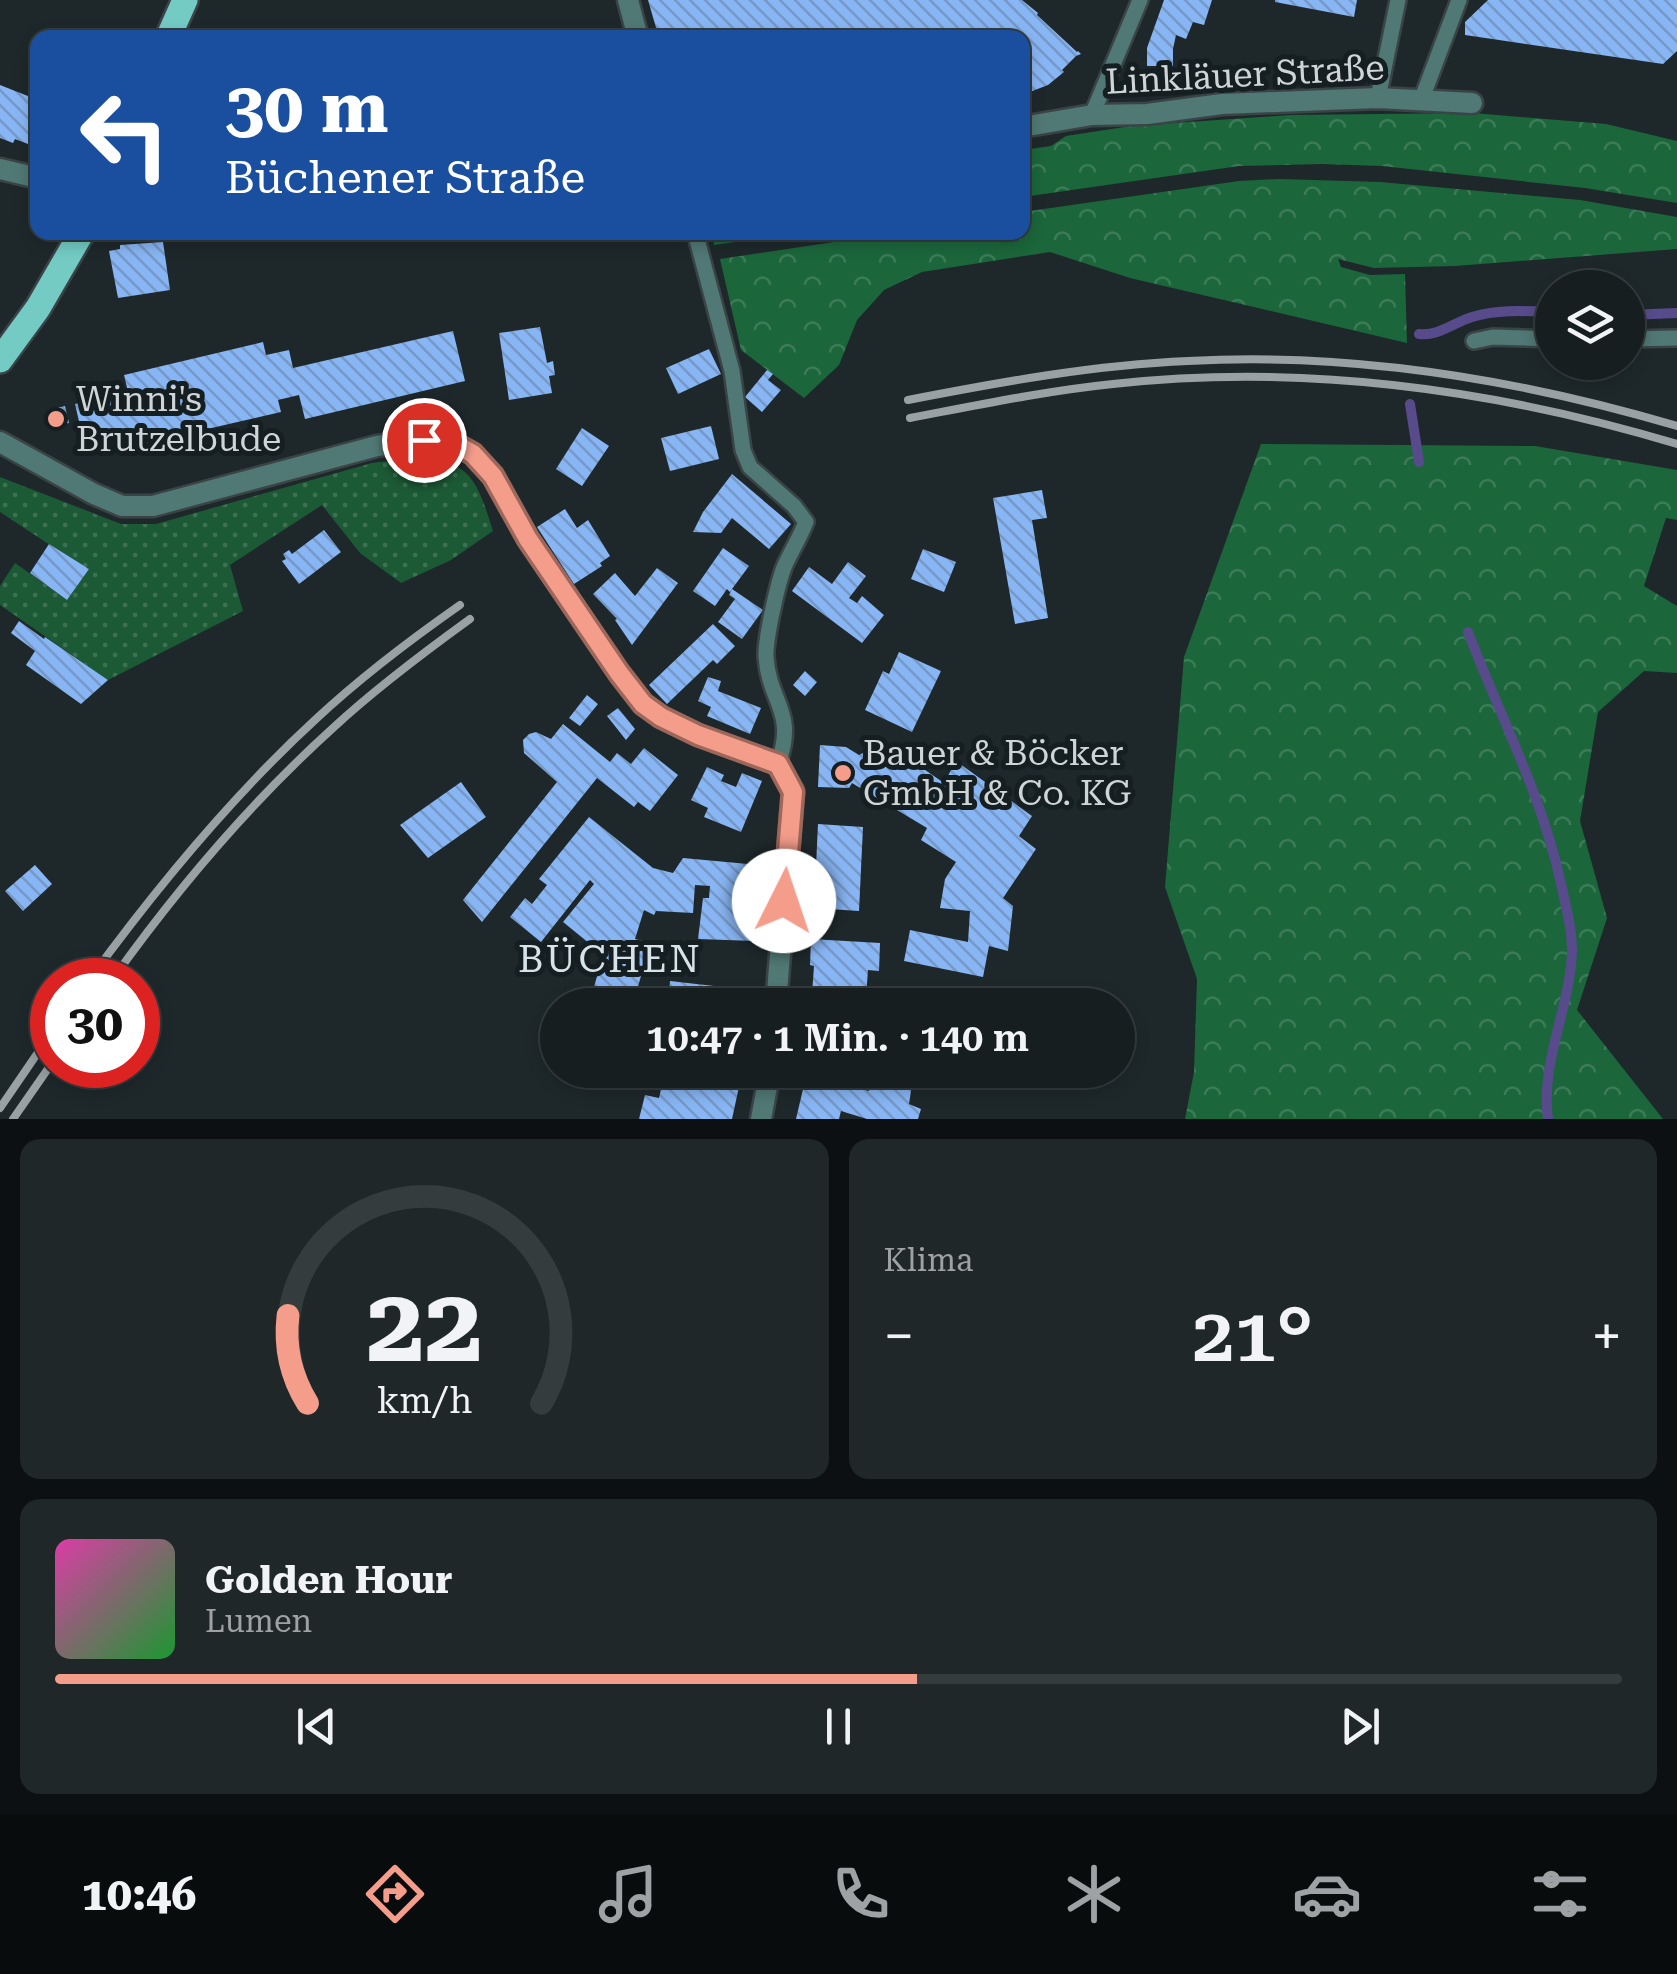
<!DOCTYPE html>
<html lang="de">
<head>
<meta charset="utf-8">
<style>
	body { margin:0; font-family:"Roboto Serif",serif; background:#1f2729; color:#f1f3f6; height:100vh; display:flex; flex-direction:column; font-size:38px; white-space:nowrap }
	* { box-sizing:border-box; margin:0 }
	p { font-size:32px; color:#9ea2a5 }
	.icon { flex:none; width:55px; height:55px; fill:none; stroke:currentColor; stroke-width:2; stroke-linecap:round; stroke-linejoin:round }
	.map { position:relative; height:1119px; overflow:hidden }
	.details { display:flex; flex-direction:column; gap:20px; padding:20px; background:#0c1012; flex:1 }
	.details>* { flex:none }
	.hud { position:absolute; left:30px; top:30px; width:1000px; height:210px; border-radius:20px; box-shadow:0 5px 15px #0003,0 0 0 2px #353c3e; background:#1a4fa0; color:#fff; overflow:hidden }
	.tools { position:absolute; left:1535px; top:270px; display:grid; gap:20px }
	.tools a { display:grid; place-items:center; width:110px; height:110px; border-radius:50%; background:#161e20; box-shadow:0 5px 15px #0003,0 0 0 2px #353c3e; font-size:50px }
	.speed { position:absolute; left:30px; top:958px; display:flex; gap:20px; font-size:50px; font-weight:700; text-align:center }
	.speed>* { display:grid; place-content:center; width:130px; height:130px; border-radius:50%; background:#161e20; box-shadow:0 5px 15px #0003,0 0 0 2px #353c3e; line-height:1 }
	.speed .limit { border:15px solid #d22; background:#fff; color:#111 }
	.pin { position:absolute; display:grid; place-items:center; width:85px; height:85px; color:#fff; margin:-42px; border:5px solid #fff; border-radius:50%; box-shadow:0 2px 10px #0007 }
	.me { position:absolute; width:110px; margin:-55px; rotate:4deg; stroke-linejoin:round; filter:drop-shadow(0 0 8px #0008) }
	.turn { display:flex; align-items:center; gap:35px; height:210px; padding:0 30px; font-size:45px }
	.turn .icon { width:130px; height:130px; stroke-width:2.5 }
	.turn b { display:block; font-size:70px; line-height:85px }
	.big { font-size:75px; font-weight:600; line-height:1.1 }
	.details .card { flex:1; display:flex; flex-direction:column; justify-content:center; gap:15px; min-width:0; padding:0 35px; border-radius:20px; background:#1f2729 }
	.details .dial { align-items:center; gap:0 }
	.dial svg { height:260px; overflow:visible; fill:none; stroke:#353c3e; stroke-width:7; stroke-linecap:round; text-anchor:middle }
	.dial text { fill:#f1f3f6; stroke:none }
	.song { display:flex; align-items:center; gap:30px }
	.cover { width:120px; height:120px; border-radius:15px; background:linear-gradient(135deg,hsl(320 70% 55%),hsl(130 70% 35%)) }
	.played { height:10px; border-radius:5px; background:linear-gradient(90deg,#f49d8b 55%,#353c3e 55%) }
	.keys { display:flex; justify-content:space-around; direction:ltr }
	.heat { display:flex; justify-content:space-between; align-items:center; font-size:55px; direction:ltr }
	.details .tiles { flex:1; display:grid; gap:20px; grid-template-columns:1fr 1fr }
	.card:last-child { grid-column:span 2 }
	.trip { position:absolute; left:540px; top:988px; width:595px; height:100px; border-radius:50px; background:#161e20; box-shadow:0 5px 15px #0003,0 0 0 2px #353c3e; font-weight:600; line-height:100px; text-align:center }
	.tab-bar { display:flex; height:160px; justify-content:space-around; align-items:center; background:#090c0d; color:#9ea2a5 }
	.tab-bar .icon { width:70px; height:70px }
	.tab-bar .selected { color:#f49d8b }
	.tab-bar b { font-size:45px; color:#f1f3f6 }
	.map>svg:first-child { display:block }
	.grass { fill:url(#grass-dots) }
	.forest { fill:url(#forest-crowns) }
	.lines { fill:none; stroke-linecap:round; stroke-linejoin:round }
	.stream { stroke:#574b8b; stroke-width:10 }
	.building { fill:url(#building-back-hatch) }
	.lane-casing { stroke:#3a4447; stroke-width:20 }
	.street-casing { stroke:#3a4447; stroke-width:25 }
	.primary-casing { stroke:#3a4447; stroke-width:30 }
	.lane { stroke:#507874; stroke-width:15 }
	.street { stroke:#507874; stroke-width:20 }
	.primary { stroke:#73cbc3; stroke-width:25 }
	.rail { stroke:#9aa1a4; stroke-width:8 }
	.route-casing { stroke:#9f665a; stroke-width:25 }
	.route { stroke:#f49d8b; stroke-width:18 }
	.poi-dot { fill:#f49d8b; stroke:#151e21; stroke-width:4 }
	.labels { text-anchor:middle; dominant-baseline:central; stroke-width:10; stroke-linejoin:round; paint-order:stroke }
	.street-label { font-size:35px; fill:#cfd5d7; stroke:#151e21 }
	.poi-label { font-size:35px; fill:#cfd5d7; stroke:#151e21; text-anchor:start }
	.neighbourhood-label { font-size:38px; letter-spacing:2.5px; fill:#d6e3e8; stroke:#151e21 }
</style>
</head>
<body>
<div class="map">
<svg width="1677" height="1119" viewBox="0 0 1677 1119">
	<defs>
		<pattern id="grass-dots" width="8" height="8" patternUnits="userSpaceOnUse" patternTransform="scale(2.5)"><rect width="8" height="8" fill="#1c5a35"/><path d="M2 2h.1M6 6h.1" fill="none" stroke="#3c7152" stroke-width="1.8" stroke-linecap="round"/></pattern>
		<pattern id="forest-crowns" width="20" height="18" patternUnits="userSpaceOnUse" patternTransform="scale(2.5)"><rect width="20" height="18" fill="#1b663b"/><path d="M2 6a3 3 0 1 1 6 0M12 15a3 3 0 1 1 6 0" fill="none" stroke="#3b7b57"/></pattern>
		<pattern id="building-back-hatch" width="6" height="6" patternUnits="userSpaceOnUse" patternTransform="scale(2.5)"><rect width="6" height="6" fill="#88b5f3"/><path d="M-1 5l2 2M0 0l6 6M5-1l2 2" fill="none" stroke="#7698c6"/></pattern>
	</defs>
	<rect width="100%" height="100%" fill="#1e282b"/>
	<!-- grass -->
	<path class="grass" d="M424,456C474,463 479,488 493,531L451,560L401,583L360,553L322,505L230,565L243,611L108,680L0,605V586L15,563L67,600L88,570L0,512V477L121,524H156L372,463Z"/>
	<!-- forest -->
	<path class="forest" d="M1473,113L1606,124L1677,141V203L1585,188L1382,166L1321,164L1239,166L1023,197V150L1051,146L1066,136L1131,126L1290,115Z
		M1279,179L1380,182L1580,200L1677,217V249L1455,266L1374,268L1338,259L1341,267L1370,275L1405,274L1407,343L1130,278L1050,252L922,272L884,290L857,320L839,365L804,398L741,350L720,259L895,233L1022,232L1023,212L1239,181Z
		M712,232H800V233L714,245Z
		M1261,444L1535,446L1677,470V520L1666,518L1644,586L1677,606V673L1644,671L1598,712L1580,821L1607,918L1577,1010L1663,1119H1185L1194,1072L1197,979L1165,887L1184,657Z"/>
	<g class="lines">
		<!-- stream -->
		<path class="stream" d="M1628,315L1677,313
			M1419,334C1439,336 1453,323 1472,317C1497,309 1527,311 1552,312
			M1410,404L1419,462
			M1468,632C1500,716 1542,795 1561,884C1566,906 1572,929 1572,952C1570,1008 1540,1063 1548,1119"/>
	</g>
	<!-- building -->
	<path class="building" d="M648,0H1022L1038,13L1037,15L1077,52L1078,51L1081,54L1076,56L1062,70L1064,72L1048,85L1022,95V38H659Z
		M1164,0H1212L1204,25L1193,22L1186,39L1176,35L1173,49V66H1147V48Z
		M1275,0H1357L1354,17L1275,2Z
		M1488,0H1677V51L1663,64L1465,35V22Z
		M0,85L38,100V135L32,133L28,144L15,139L13,143L0,138Z
		M163,242L170,290L118,298L109,251L120,249V245Z
		M540,327L547,363L553,361L555,375L549,376L552,393L509,400L499,333Z
		M453,331L465,381L305,419L299,395L278,400L281,412L142,444L138,430L84,443L75,404L128,392L124,375L263,342L266,355L289,350L293,368Z
		M709,349L721,374L678,394L666,368Z
		M767,370L773,374L768,380L781,390L762,412L745,397Z
		M65,406L69,423L52,427L48,410Z
		M711,426L719,459L670,471L661,438Z
		M582,428L609,446L582,486L556,469Z
		M732,474L791,524L769,549L732,518L721,533L693,532L703,512Z
		M1042,490L1047,518L1032,520L1048,618L1015,624L993,498Z
		M565,509L577,528L588,520L610,556L600,563L602,566L574,584L537,527Z
		M324,530L341,552L299,584L282,561L286,559L283,554L289,550L292,554Z
		M49,544L89,569L67,600L30,573Z
		M723,548L749,566L732,589L763,610L742,639L718,622L735,599L729,595L732,589L730,592L727,589L715,606L693,591Z
		M923,549L956,562L944,592L911,579Z
		M848,562L866,576L849,598L857,603L862,596L884,615L862,643L792,591L809,567L832,584Z
		M657,568L678,583L632,645L615,620L617,619L593,594L615,573L635,596Z
		M19,621L44,639L45,637L108,680L81,704L26,665L35,651L11,633Z
		M713,624L735,646L717,664L713,660L667,704L649,685Z
		M899,652L941,671L912,732L865,710L883,671L889,674Z
		M805,671L817,682L805,696L793,685Z
		M708,677L721,681L718,691L761,708L750,734L707,716L711,707L698,701Z
		M587,695L598,704L580,726L569,718Z
		M618,708L635,729L626,740L607,716Z
		M563,724L610,762L617,753L631,764L644,748L678,775L650,811L638,802L634,807L597,778L482,922L463,900L557,782L524,753L523,740L529,734L536,732L551,739Z
		M886,743L944,783L956,761L1032,816L1019,836L1036,849L1003,898L1013,906L1008,951L989,946L983,977L904,961L910,930L968,942L970,911L940,908L945,879L956,862L921,840L927,828L852,783L849,788L818,787L820,745L846,747L859,755L865,752L871,756L873,763Z
		M707,767L724,775L721,781L736,787L742,773L762,781L741,832L704,817L708,808L691,800Z
		M461,782L486,817L428,858L400,825Z
		M589,817L653,868L673,873L683,858L759,865L754,941L698,939L703,898H709L710,886L695,885L693,913L656,911L654,915L644,910L635,939L650,943L633,1005H616L591,998L599,969L603,970L608,952L595,948L563,922L594,884L590,880L541,942L510,917L525,898L532,904L547,885L539,879Z
		M818,824L863,827L859,911L814,908Z
		M35,865L52,884L23,911L5,891Z
		M811,939L880,943L879,971L868,970L866,997L812,994L814,966L810,965Z
		M670,981L723,987L721,1005H668Z
		M964,992L976,1002L977,1005H950L948,996Z
		M673,1070H728L742,1073L732,1119H639L645,1095L659,1098L662,1085L669,1087Z
		M798,1070H847L846,1085L869,1091L871,1070L914,1071L909,1104L921,1109L918,1119H867L841,1111L839,1119H796L803,1089L795,1083Z
		M963,1070H999L1001,1079L966,1086Z"/>
	<g class="lines">
		<!-- lane casing -->
		<g class="lane-casing">
			<path id="lane" d="M1378,98L1398,0
				M1421,101L1459,0
				M1092,115L1140,0
				M695,232L732,371L743,450L750,467L794,506L806,522C800,537 792,550 785,565C778,581 765,640 766,657C769,703 797,711 778,764
				M1628,339L1677,338
				M1474,341L1493,337L1552,339"/>
		</g>
		<!-- street casing -->
		<g class="street-casing">
			<path id="street" d="M628,0L638,38
				M1022,127L1092,115L1147,114L1222,104L1378,98L1472,103
				M0,169L38,178
				M0,442L94,494L122,506H153L377,446L424,440L450,441L473,454L493,476L528,539L619,673L643,704L661,717L698,735L778,764L793,791L776,1005
				M761,1119L770,1070"/>
		</g>
		<!-- primary casing -->
		<g class="primary-casing">
			<path id="primary" d="M168,38L185,0
				M0,360L38,308L82,232"/>
		</g>
		<!-- lane -->
		<use href="#lane" class="lane"/>
		<!-- street -->
		<use href="#street" class="street"/>
		<!-- primary -->
		<use href="#primary" class="primary"/>
		<!-- rail -->
		<path class="rail" d="M908,400C1001,382 1093,365 1188,361C1353,352 1518,379 1677,426
			M910,418C978,405 1045,391 1113,384C1304,363 1494,389 1677,444
			M89,980C157,887 231,797 316,719C361,677 410,640 460,605
			M112,980C177,889 250,803 333,728C376,688 423,653 470,619
			M0,1108L52,1032
			M13,1119L52,1063"/>
	</g>
	<g class="lines">
		<!-- route casing -->
		<g class="route-casing">
			<path id="route" d="M424,440L450,441L473,454L493,476L528,539L619,673L643,704L661,717L698,735L778,764L793,792L784,901"/>
		</g>
		<!-- route -->
		<use href="#route" class="route"/>
	</g>
	<!-- markers -->
	<g class="poi-dot">
		<circle cx="56" cy="419" r="10"/>
		<circle cx="843" cy="773" r="10"/>
	</g>
	<g class="labels">
		<!-- street labels -->
		<g class="street-label">
			<text transform="translate(1245 75) rotate(-3)">Linkläuer Straße</text>
		</g>
		<!-- poi labels -->
		<g class="poi-label">
			<text x="76" y="399">Winni's<tspan x="76" dy="40">Brutzelbude</tspan></text>
			<text x="863" y="753">Bauer &amp; Böcker<tspan x="863" dy="40">GmbH &amp; Co. KG</tspan></text>
		</g>
		<!-- neighbourhood labels -->
		<g class="neighbourhood-label">
			<text x="610" y="959">BÜCHEN</text>
		</g>
	</g>
</svg>
<div class="tools">
<a><svg class="icon" aria-label="layers" viewBox="0 0 24 24"><path d="M12 4l9 5-9 5-9-5zM3 14l9 5 9-5"/></svg></a>
</div>
<div class="speed"><div class="limit">30</div></div>
<div class="pin" style="left:424px;top:440px;background:#d93025"><svg class="icon" aria-label="arrive" viewBox="0 0 24 24"><path d="M6 21V4h12l-3 4 3 4H6"/></svg></div>
<svg class="me" style="left:784px;top:901px" viewBox="-20 -20 40 40"><circle r="19" fill="#fff"/><path d="M0-13L10 11 0 6-10 11z" fill="#f49d8b"/></svg>
<div class="trip">10:47 · 1 Min. · 140 m</div>
<div class="hud">
<div class="turn"><svg class="icon" aria-label="left" viewBox="0 0 24 24"><path d="M17 20v-9H6M10 6l-5 5 5 5"/></svg><div><b>30 m</b>Büchener Straße</div></div>
</div>
</div>
<section class="details">
<div class="tiles">
<div class="card dial"><svg viewBox="0 0 100 80">
<path d="M14 69A42 42 0 1 1 86 69"/>
<path d="M14 69A42 42 0 0 1 8 42" stroke="#f49d8b"/>
<text x="50" y="56" font-size="32" font-weight="700">22</text>
<text x="50" y="72" font-size="11">km/h</text>
</svg></div>
<div class="card"><p>Klima</p>
<div class="heat"><a>−</a><b class="big">21°</b><a>+</a></div>
</div>
<div class="card">
<div class="song"><i class="cover"></i><div><b>Golden Hour</b><p>Lumen</p></div></div>
<div class="played"></div>
<div class="keys"><svg class="icon" aria-label="previous" viewBox="0 0 24 24"><path d="M18 5L8 12l10 7zM5 5v14"/></svg><svg class="icon" aria-label="pause" viewBox="0 0 24 24"><path d="M8 5v14M16 5v14"/></svg><svg class="icon" aria-label="next" viewBox="0 0 24 24"><path d="M6 5l10 7-10 7zM19 5v14"/></svg></div>
</div>
</div>
</section>
<nav class="tab-bar">
<b>10:46</b>
<svg class="icon selected" aria-label="directions" viewBox="0 0 24 24"><path d="M12 3l9 9-9 9-9-9zM9 14v-3h6M13 9l2 2-2 2"/></svg>
<svg class="icon" aria-label="music" viewBox="0 0 24 24"><path d="M9 18V5l10-2v13"/><circle cx="6" cy="18" r="3"/><circle cx="16" cy="16" r="3"/></svg>
<svg class="icon" aria-label="phone" viewBox="0 0 24 24"><path d="M5 4h4l2 5-3 2q2 4 5 5l2-3 5 2v4C11 20 4 13 5 4z"/></svg>
<svg class="icon" aria-label="climate" viewBox="0 0 24 24"><path d="M12 3v18M4 7l16 10M4 17L20 7"/></svg>
<svg class="icon" aria-label="car" viewBox="0 0 24 24"><path d="M5 17H2v-5l4-1 3-4h7l3 4 3 1v5h-3M9 17h6M6 11h13"/><circle cx="7" cy="17" r="2"/><circle cx="17" cy="17" r="2"/></svg>
<svg class="icon" aria-label="filters" viewBox="0 0 24 24"><path d="M4 7h16M4 17h16"/><circle cx="9" cy="7" r="2"/><circle cx="15" cy="17" r="2"/></svg>
</nav>
</body>
</html>
